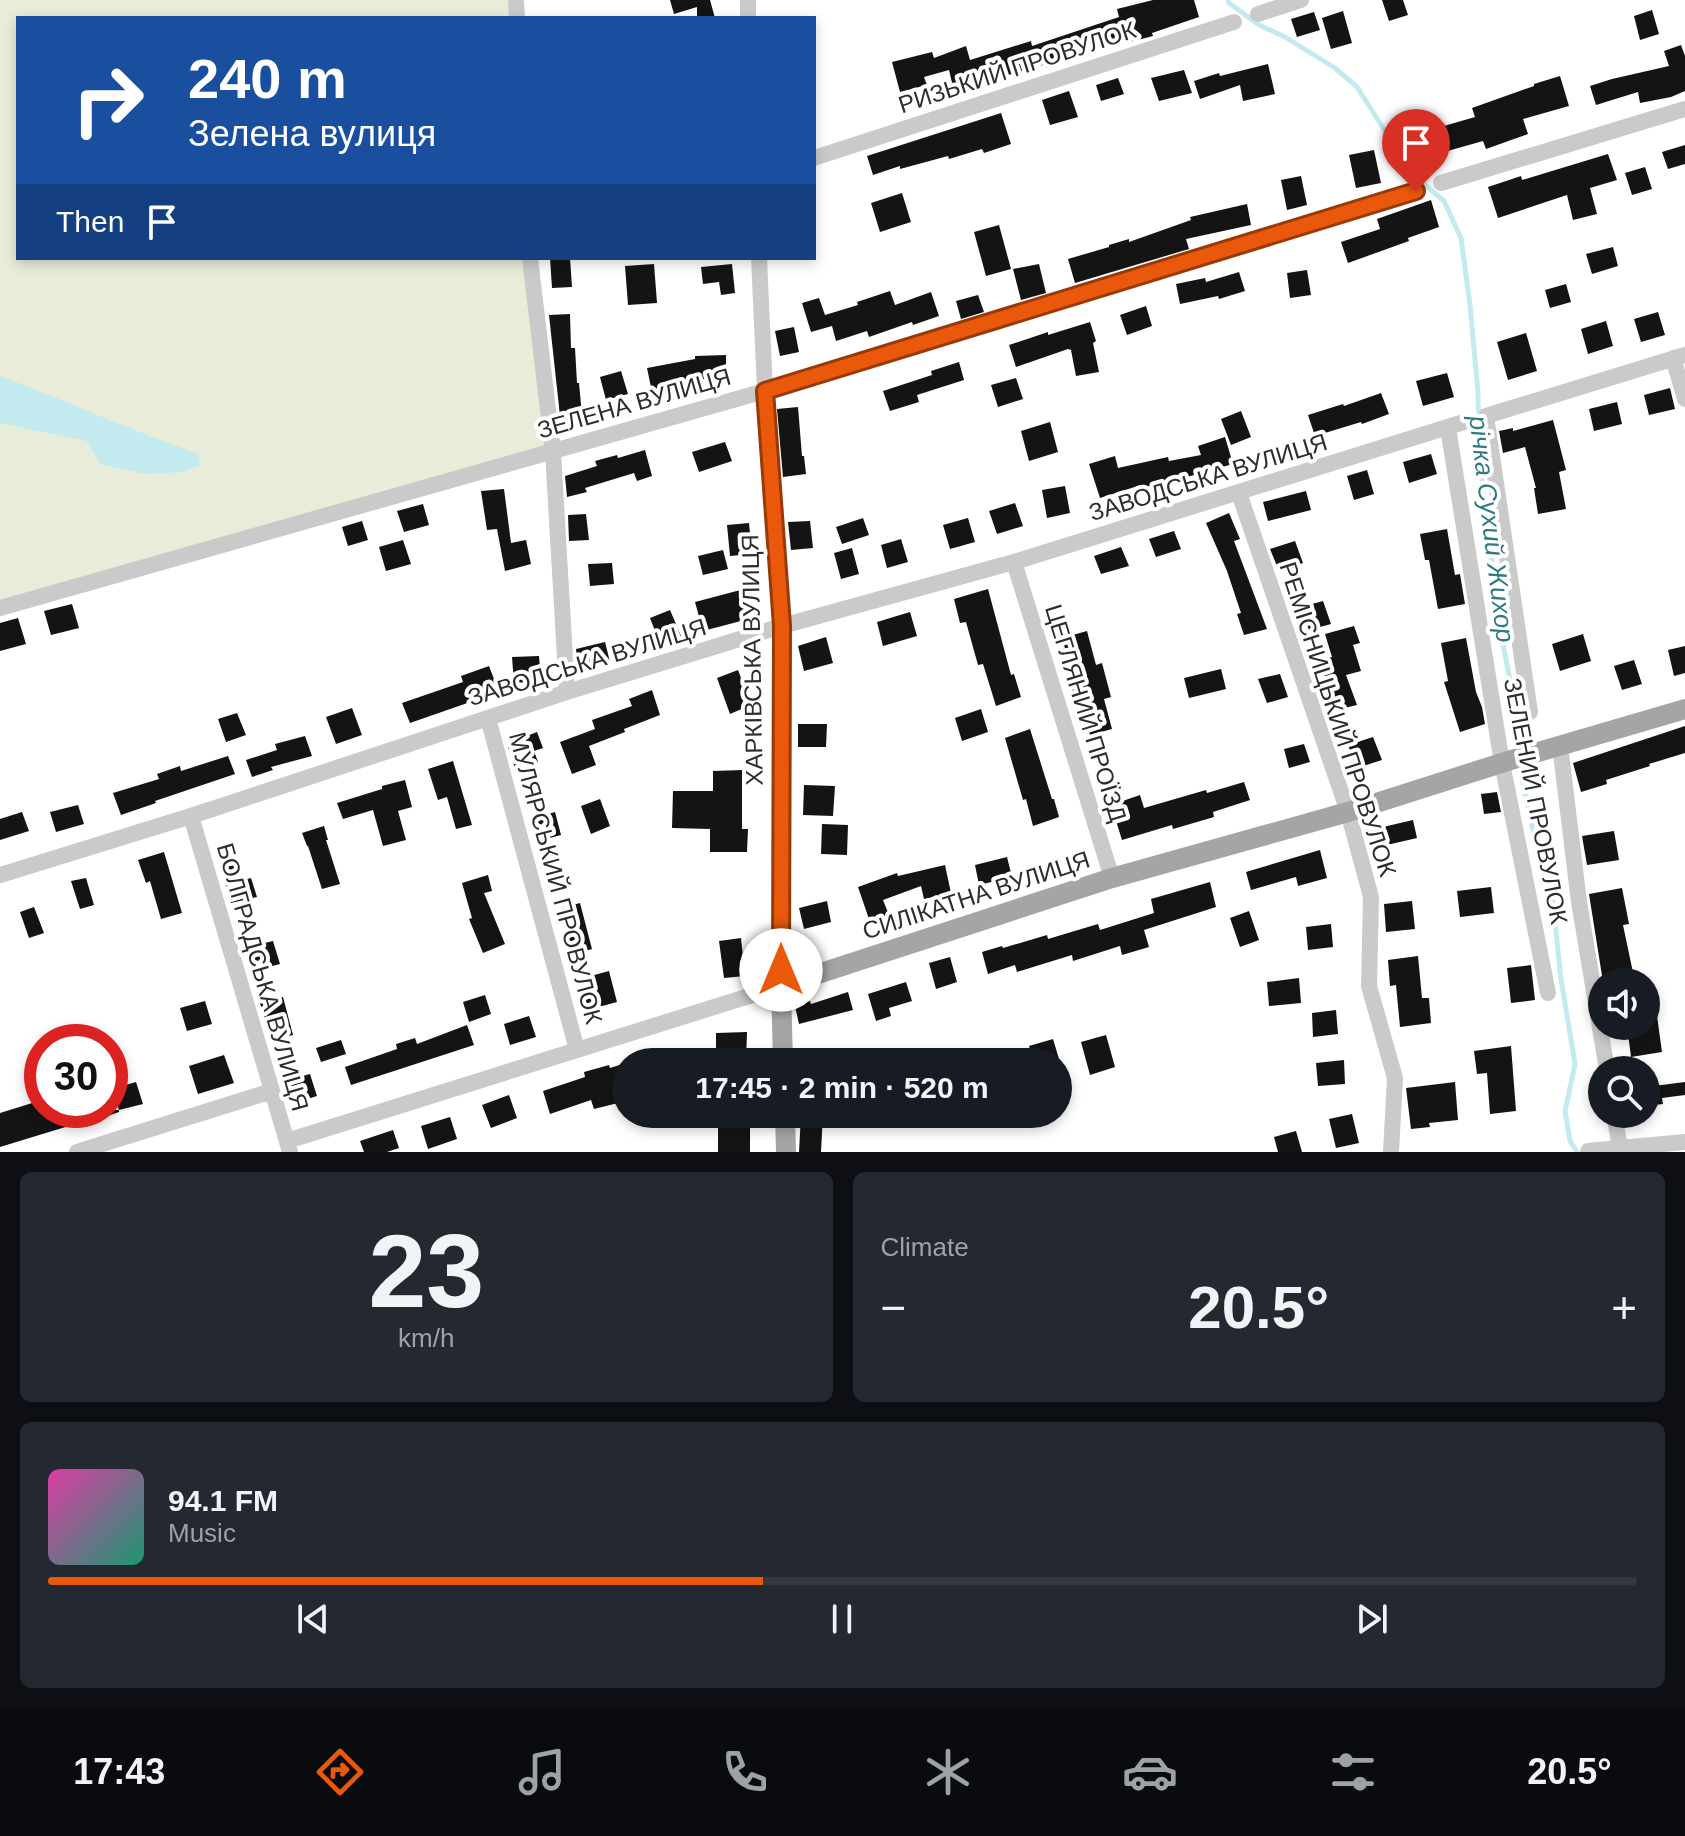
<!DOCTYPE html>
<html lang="en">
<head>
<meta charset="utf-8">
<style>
	body { margin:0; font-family:Arial,sans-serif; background:#242831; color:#f1f3f6; height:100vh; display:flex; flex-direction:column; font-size:30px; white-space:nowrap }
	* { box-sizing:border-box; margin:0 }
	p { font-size:26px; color:#9ea1a6 }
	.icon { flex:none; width:44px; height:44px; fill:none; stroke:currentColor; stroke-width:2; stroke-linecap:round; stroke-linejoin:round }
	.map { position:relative; height:1152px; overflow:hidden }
	.drawer { display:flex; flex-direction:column; gap:20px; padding:20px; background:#0d0f14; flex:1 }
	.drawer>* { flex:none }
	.hud { position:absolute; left:16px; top:16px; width:800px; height:244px; border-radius:0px; box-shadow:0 4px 12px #0003; background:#1a4fa0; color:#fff; overflow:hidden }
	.buttons { position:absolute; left:1588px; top:968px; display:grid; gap:16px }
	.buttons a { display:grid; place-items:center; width:72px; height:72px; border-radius:50%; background:#171b24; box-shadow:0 4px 12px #0003; font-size:40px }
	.speed { position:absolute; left:24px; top:1024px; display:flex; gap:16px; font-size:40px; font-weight:700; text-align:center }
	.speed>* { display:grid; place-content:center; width:104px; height:104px; border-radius:50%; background:#171b24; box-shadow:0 4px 12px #0003; line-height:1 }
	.speed .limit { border:12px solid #d22; background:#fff; color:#111 }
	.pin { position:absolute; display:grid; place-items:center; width:68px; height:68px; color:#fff; margin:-82px -34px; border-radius:50% 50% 50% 0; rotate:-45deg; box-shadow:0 0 8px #0007 }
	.pin .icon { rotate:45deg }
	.me { position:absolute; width:88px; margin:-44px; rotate:0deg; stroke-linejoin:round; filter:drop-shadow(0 0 6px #0008) }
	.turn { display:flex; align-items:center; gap:28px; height:168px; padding:0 40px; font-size:36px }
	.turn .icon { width:104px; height:104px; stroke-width:2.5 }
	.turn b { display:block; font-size:56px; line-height:68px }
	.then { display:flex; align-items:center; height:76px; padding:0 40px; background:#0003; gap:16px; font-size:30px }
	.big { font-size:60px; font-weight:600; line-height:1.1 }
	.drawer .widget { flex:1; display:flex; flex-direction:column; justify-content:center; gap:12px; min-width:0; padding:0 28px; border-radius:12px; background:#242831 }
	.drawer .dial { align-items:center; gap:0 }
	.dial b { font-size:104px; line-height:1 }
	.song { display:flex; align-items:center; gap:24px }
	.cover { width:96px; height:96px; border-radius:12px; background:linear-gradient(135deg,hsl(320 70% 55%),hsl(160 70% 35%)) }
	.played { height:8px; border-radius:4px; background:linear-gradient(90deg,#ea580c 45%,#363941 45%) }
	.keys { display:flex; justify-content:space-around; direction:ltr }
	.heat { display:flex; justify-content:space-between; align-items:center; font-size:44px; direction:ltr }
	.drawer .tiles { flex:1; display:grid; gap:20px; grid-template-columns:1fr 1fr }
	.widget:last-child { grid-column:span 2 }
	.trip { position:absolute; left:612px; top:1048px; width:460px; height:80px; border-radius:40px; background:#171b24; box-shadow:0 4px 12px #0003; font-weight:600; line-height:80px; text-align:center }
	.tab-bar { display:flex; height:128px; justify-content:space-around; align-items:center; background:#090b0e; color:#9ea1a6 }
	.tab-bar .icon { width:56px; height:56px }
	.tab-bar .selected { color:#ea580c }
	.tab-bar b { font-size:36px; color:#f1f3f6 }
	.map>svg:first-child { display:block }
	.green { fill:#e9ecd9 }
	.water { fill:#c3eaee }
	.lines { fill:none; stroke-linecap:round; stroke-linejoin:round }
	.stream { stroke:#c3eaee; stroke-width:5 }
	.building { fill:#141414 }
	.minor { stroke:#cacaca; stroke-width:16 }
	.major { stroke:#a5a5a5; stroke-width:20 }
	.route-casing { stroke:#983908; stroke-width:20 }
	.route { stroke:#ea580c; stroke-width:14 }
	.labels { text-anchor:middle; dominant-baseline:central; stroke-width:8; stroke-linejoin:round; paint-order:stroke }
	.street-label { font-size:24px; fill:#2d2d2d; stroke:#fff }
	.water-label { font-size:26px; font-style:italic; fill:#2f7b81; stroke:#fff }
</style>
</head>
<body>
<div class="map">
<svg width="1685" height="1152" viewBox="0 0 1685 1152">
	<rect width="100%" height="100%" fill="#fff"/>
	<!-- green -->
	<path class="green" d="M0,0H516L517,18H18V258H530L553,452L0,608Z"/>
	<!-- water -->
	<path class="water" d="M0,376C66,401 131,430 198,454L200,465L182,472L145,474L100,464L87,441L0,423Z"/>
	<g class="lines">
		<!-- stream -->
		<path class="stream" d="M1228,0L1229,3L1259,25L1285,37L1335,68L1357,87L1413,175L1444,201L1461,238L1470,305L1478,393L1479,450L1487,530L1500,612L1504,650L1518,720L1520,750
			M1521,760L1522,779L1539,859L1552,895L1561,979L1575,1064L1565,1111L1570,1141L1577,1152"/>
	</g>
	<!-- building -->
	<path class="building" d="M670,0H710L715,18H697V7L674,14Z
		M1153,0H1194L1199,17L1152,33L1153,36L1126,43L1125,41L1047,68L1046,64L998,78L996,73L953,87L949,70L924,77L927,85L900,92L892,62L932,52L934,58L966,46L970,60L1031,41L1032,46L1119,17L1117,9Z
		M1382,0H1403L1408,15L1389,21Z
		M1652,10L1659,34L1640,40L1634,16Z
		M1343,11L1352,43L1331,49L1322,18Z
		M1314,12L1320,30L1297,37L1291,19Z
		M1681,45L1685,56V91L1671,97L1640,103L1638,92L1596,105L1590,86L1612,79L1669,66L1664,51Z
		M1268,64L1275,94L1243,101L1240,85L1200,99L1194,81L1219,73L1220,76Z
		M1184,70L1192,93L1159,101L1151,78Z
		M1560,76L1569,106L1523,119L1528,134L1486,149L1483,141L1437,154L1430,130L1475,117L1472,108L1534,86V84Z
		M1118,78L1124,94L1101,101L1096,85Z
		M1069,91L1078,117L1050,125L1042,100Z
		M1001,113L1011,144L984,153L982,149L949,159L948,156L900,169V166L873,175L867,156Z
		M1685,145V164L1668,169L1662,152Z
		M1374,150L1381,183L1356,188L1349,155Z
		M1608,154L1617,180L1590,188L1597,214L1573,220L1567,195L1498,218L1488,187L1521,176L1522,180Z
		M1645,167L1652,189L1632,195L1625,173Z
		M1301,176L1307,205L1287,210L1281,180Z
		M902,193L911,222L880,232L871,203Z
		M1431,200L1439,227L1408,238L1409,241L1348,263L1341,242L1380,229L1377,219Z
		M1247,204L1251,225L1186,239L1189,249L1075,283L1068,259L1109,247V245L1129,239V242L1191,220L1190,217Z
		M999,225L1011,269L986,276L974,232Z
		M1613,247L1618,266L1592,274L1586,254Z
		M550,258H570L572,287L552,288Z
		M654,264L657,303L628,305L625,266Z
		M732,264L735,293L721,295L719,282L703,284L701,267Z
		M1039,264L1046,293L1021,300L1013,269Z
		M1307,270L1311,295L1290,298L1287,273Z
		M1239,272L1245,291L1219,299L1218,296L1180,304L1176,284L1205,278L1206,282Z
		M1566,284L1571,302L1550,308L1545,290Z
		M890,291L895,305L931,292L939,316L913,325L912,322L869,337L867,331L836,341L832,326L811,332L802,303L819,298L825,315L858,305L857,302Z
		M978,295L984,312L961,319L956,301Z
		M1146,306L1152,326L1127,335L1120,315Z
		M1658,312L1665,335L1641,342L1634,319Z
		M570,314L571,348H575L577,383H579L582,415L560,416L549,315Z
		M1606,321L1613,346L1588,354L1581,329Z
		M1090,322L1096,341L1093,343L1099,372L1076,376L1071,350L1068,349L1016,367L1009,345L1048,332V335Z
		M794,327L799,352L780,356L775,331Z
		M1526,333L1537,371L1508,380L1497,342Z
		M726,355V378L679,380L680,387L652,392L647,368L695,359V356Z
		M959,362L964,380L917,395L919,402L890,411L883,391L932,375L931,371Z
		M621,371L628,394L606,400L600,377Z
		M1447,373L1454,397L1423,406L1416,381Z
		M1016,378L1023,399L998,407L991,385Z
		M1670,388L1675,409L1649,415L1644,395Z
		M1381,393L1389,414L1362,424L1361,422L1315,436L1308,415L1343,404L1344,406Z
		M1617,402L1622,424L1594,431L1589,409Z
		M798,407L802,456H804L806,474L783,477L777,409Z
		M1241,411L1251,437L1231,445L1221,419Z
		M1553,420L1566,470L1559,472L1566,509L1538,514L1534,488H1536L1525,447L1503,453L1499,431L1513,428V431Z
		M1050,422L1058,452L1029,461L1021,431Z
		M1225,437L1233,464L1173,481L1142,488L1141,485L1100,498L1089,464L1115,456L1118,468L1168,457L1169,461L1201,455L1198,446Z
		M725,442L732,461L699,472L692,452Z
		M645,450L652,476L637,481L634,473L585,488L587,492L567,497L565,476L597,466L595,461L617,455L618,458Z
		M1431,454L1437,474L1409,483L1403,462Z
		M1367,470L1374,494L1354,500L1347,476Z
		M1065,486L1070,513L1047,518L1042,490Z
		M504,489L511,543L526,540L531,564L505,571L497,529L487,530L481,491Z
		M1306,491L1311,510L1268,521L1263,502Z
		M1015,503L1023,526L997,534L989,511Z
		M423,504L429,525L404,532L397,511Z
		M1229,513L1240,539L1234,541L1267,629L1244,635L1237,614L1241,613L1227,571L1206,523Z
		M586,514L589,540L569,541L568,515Z
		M863,518L869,535L842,544L836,527Z
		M968,518L975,542L950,549L943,525Z
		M362,521L368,540L348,546L342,527Z
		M810,521L813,548L791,550L788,522Z
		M749,523L752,554L730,556L727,525Z
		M1447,529L1455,575L1460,574L1465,604L1438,609L1429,560H1425L1420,534Z
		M1174,531L1181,549L1156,557L1149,539Z
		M901,539L908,562L887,568L881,545Z
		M403,540L411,564L386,571L379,547Z
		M1295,541L1303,563L1279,571L1270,549Z
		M1121,547L1129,566L1101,574L1094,556Z
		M852,548L859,574L841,579L834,553Z
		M723,550L728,569L703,575L698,556Z
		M612,563L614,584L590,586L588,564Z
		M748,588L756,617L703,631L695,602Z
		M988,589L1011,675L1014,674L1021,697L996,706L983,664L978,665L966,622L960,623L954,599Z
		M1323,601L1331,624L1309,630L1301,607Z
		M72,604L79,628L51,635L44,611Z
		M670,610L681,636L660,644L650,618Z
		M910,612L917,636L883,646L877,622Z
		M18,618L26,644L0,651V623Z
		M1354,626L1360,643L1353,645L1361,671L1346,675L1357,705L1336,710L1319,660L1332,657L1325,634Z
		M1087,631L1096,665L1102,663L1111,697L1104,699L1112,729L1090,735L1082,705L1077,706L1068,673L1072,672L1062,638Z
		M1583,634L1591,661L1560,671L1552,644Z
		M826,637L833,663L804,671L798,646Z
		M1466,638L1476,692L1482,707L1485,724L1460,732L1444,682L1448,681L1441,643Z
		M605,642L610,662L578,671L576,649Z
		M1685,646V673L1674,676L1668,650Z
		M539,656L541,681L514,683L512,657Z
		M1634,660L1642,684L1622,690L1614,666Z
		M489,666L499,692L410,723L402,703L463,682L461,676Z
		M1221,669L1226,689L1189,698L1184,678Z
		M738,670L751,705L730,714L717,678Z
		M1280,674L1288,697L1267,703L1258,679Z
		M652,690L660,715L624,729L625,732L589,746L596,765L572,774L560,742L595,729L592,720L632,706L629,699Z
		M352,708L362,735L336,744L326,717Z
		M981,709L988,732L962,741L955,718Z
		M237,713L246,735L226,742L218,719Z
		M798,724H827L826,747H798Z
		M1685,726V753L1649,764L1650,766L1606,780L1607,784L1581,792L1573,763Z
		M1030,729L1052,799H1054L1059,817L1033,826L1026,799L1023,800L1005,738Z
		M537,732L543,748L534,751L538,762L516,771L508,747L519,745V739Z
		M305,736L312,756L271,767L273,770L252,777L246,760L277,750L275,744Z
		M1373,737L1382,760L1357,768L1348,745Z
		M1304,744L1310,762L1289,768L1284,749Z
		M228,756L235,774L155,801L156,803L121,815L113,793L159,779L157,774L180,766L181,771Z
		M453,761L472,825L456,829L447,797L438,800L428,769Z
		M742,770V829H748L747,852H710V829L672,828L673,791H713V771Z
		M405,780L412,807L398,811L406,840L383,846L373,810L343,819L337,803L382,789V786Z
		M1244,782L1250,800L1213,812L1214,817L1173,829L1172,825L1122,840L1111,805L1140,795L1144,808L1206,790L1207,793Z
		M804,785L835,786L833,816L803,815Z
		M1497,792L1501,812L1484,814L1481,794Z
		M600,799L610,826L591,834L581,806Z
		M78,805L84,824L56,832L50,812Z
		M22,812L29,831L0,840V819Z
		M555,812L561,835L538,841L532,819Z
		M1413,820L1417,838L1387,845L1383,827Z
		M822,824L848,825L847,855L821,854Z
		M324,826L328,840H326L340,884L322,889L308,846H307L302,833Z
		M1614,831L1619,860L1587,865L1582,836Z
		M1320,850L1327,878L1298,886L1296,877L1251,890L1246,872Z
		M164,852L182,913L161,919L150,881L146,883L138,860Z
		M1007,857L1012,877L979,885L975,865Z
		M239,864L243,880L251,878L257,897L231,903L221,868Z
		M945,865L951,893L924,899L921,886L883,900L889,915L870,922L858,887L897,873L898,876Z
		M488,875L492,891L484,893L505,944L483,953L469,919L472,918L462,883Z
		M86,878L94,905L80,909L71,881Z
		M1210,882L1216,907L1144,930L1149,947L1122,955L1120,946L1073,961L1072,955L1017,972L1015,965L988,974L982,952L1002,946L1003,948L1047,935L1048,939L1098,924L1100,930L1154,913L1151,899Z
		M1491,887L1494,913L1460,917L1457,891Z
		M1622,888L1629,924L1623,925L1635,982H1603L1589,894Z
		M827,901L831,922L804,929L799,908Z
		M1412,901L1415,929L1386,932L1384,904Z
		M580,903L592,949L569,956L565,939L569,938L561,908Z
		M34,907L44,933L29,938L20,912Z
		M1249,911L1259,940L1240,947L1230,918Z
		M1331,924L1333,947L1308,950L1306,927Z
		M741,938L745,976L724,978L719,941Z
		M273,941L280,964L250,972L244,948Z
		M1418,956L1422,998H1429L1431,1023L1400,1027L1396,985L1390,986L1388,960Z
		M950,957L957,982L936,989L929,963Z
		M1531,965L1535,1000L1511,1003L1507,968Z
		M609,971L617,1002L584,1011L576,980Z
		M1299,978L1301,1003L1269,1006L1267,982Z
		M906,982L912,1001L889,1008L891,1016L876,1021L868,994Z
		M848,992L853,1010L799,1024L795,1006L810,1001L811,1004Z
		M1654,994L1662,1052L1631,1057L1627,1026H1646V995Z
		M485,995L491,1014L469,1022L463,1002Z
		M283,997L293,1035L271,1040L260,1003Z
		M205,1001L212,1024L187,1031L180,1008Z
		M1336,1010L1338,1034L1313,1037L1312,1013Z
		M529,1016L536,1037L510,1045L504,1024Z
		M467,1025L474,1045L351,1085L345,1067L397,1049L396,1044L415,1038L417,1044Z
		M747,1032L746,1062H716V1033Z
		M1106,1035L1115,1067L1090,1075L1081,1042Z
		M1053,1039L1059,1059L1048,1062H1034L1029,1046Z
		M341,1040L346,1054L321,1062L316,1048Z
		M1511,1046L1516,1111L1490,1114L1487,1073L1477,1074L1474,1051Z
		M224,1055L234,1083L198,1094L189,1066Z
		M1344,1060L1345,1084L1318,1086L1316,1063Z
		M626,1063V1101L594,1109L591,1100L550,1114L543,1091L585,1077L584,1072L609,1065L610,1068Z
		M310,1074L317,1096L292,1104L284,1081Z
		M136,1082L143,1104L119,1110L112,1089Z
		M1455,1082L1458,1120L1429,1123L1430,1127L1411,1129L1406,1088Z
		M1685,1082V1095L1662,1098L1663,1104L1646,1106V1087Z
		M509,1095L517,1118L491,1128L482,1105Z
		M42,1100V1110H119V1112L73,1128L72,1125L0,1147V1113Z
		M718,1114H750V1152H718Z
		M801,1114H823L821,1152H799Z
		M1352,1114L1359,1143L1336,1148L1329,1119Z
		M450,1117L457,1139L428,1149L421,1126Z
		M393,1130L399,1148L387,1152H364L360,1141Z
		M1296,1131L1302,1152H1278L1274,1137Z"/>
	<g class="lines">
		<!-- minor -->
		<path class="minor" d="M516,0L517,18
			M748,0V18
			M1258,14L1301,0
			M814,158L1234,22
			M1441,183L1685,109
			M530,258L553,452L567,692
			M1673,358L1685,399
			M1448,428L1502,763L1548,993
			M1239,493L1348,812L1371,897L1369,986L1395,1078L1391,1152
			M1014,562L1112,878
			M0,608L765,391L1416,191
			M1530,712L1486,416L1685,355
			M488,718L577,1050
			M1560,745L1579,902L1607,1070
			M191,816L290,1152
			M0,875L191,816L567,692L782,626L1014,562L1467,421
			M1614,1114L1620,1148
			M287,1141L781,986L782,626L765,391L759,258
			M1588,1151L1685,1142
			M77,1152L272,1091"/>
		<!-- major -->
		<path class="major" d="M783,1062L781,986L1112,878L1348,812L1511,760L1685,709
			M785,1114L786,1152"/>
	</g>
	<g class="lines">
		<!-- route casing -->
		<g class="route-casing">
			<path id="route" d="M781,970L782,626L765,391L1416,191"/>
		</g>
		<!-- route -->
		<use href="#route" class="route"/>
	</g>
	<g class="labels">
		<!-- street labels -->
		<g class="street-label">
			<text transform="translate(1017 67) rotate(-18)">РИЗЬКИЙ ПРОВУЛОК</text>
			<text transform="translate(634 403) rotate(-16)">ЗЕЛЕНА ВУЛИЦЯ</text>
			<text transform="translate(1208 477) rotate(-17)">ЗАВОДСЬКА ВУЛИЦЯ</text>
			<text transform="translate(752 660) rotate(-91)">ХАРКІВСЬКА ВУЛИЦЯ</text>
			<text transform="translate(587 662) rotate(-17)">ЗАВОДСЬКА ВУЛИЦЯ</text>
			<text transform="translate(1086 713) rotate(73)">ЦЕГЛЯНИЙ ПРОЇЗД</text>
			<text transform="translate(1338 719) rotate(72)">РЕМІСНИЦЬКИЙ ПРОВУЛОК</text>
			<text transform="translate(1536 801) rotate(79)">ЗЕЛЕНИЙ ПРОВУЛОК</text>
			<text transform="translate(556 878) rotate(75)">МУЛЯРСЬКИЙ ПРОВУЛОК</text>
			<text transform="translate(976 895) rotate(-18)">СИЛІКАТНА ВУЛИЦЯ</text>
			<text transform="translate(263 977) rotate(74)">БОЛГРАДСЬКА ВУЛИЦЯ</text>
		</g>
		<!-- water labels -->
		<g class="water-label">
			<text transform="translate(1492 529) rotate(83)">річка Сухий Жихор</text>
		</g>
	</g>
</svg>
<div class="buttons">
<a><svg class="icon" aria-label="sound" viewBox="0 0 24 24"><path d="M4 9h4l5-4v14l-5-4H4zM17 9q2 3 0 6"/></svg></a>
<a><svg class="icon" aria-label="search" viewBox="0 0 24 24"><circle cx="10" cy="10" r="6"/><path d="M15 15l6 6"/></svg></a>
</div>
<div class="speed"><div class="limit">30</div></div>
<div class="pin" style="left:1416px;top:191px;background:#d93025"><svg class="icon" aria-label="arrive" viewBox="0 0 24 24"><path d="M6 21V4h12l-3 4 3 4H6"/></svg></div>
<svg class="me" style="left:781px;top:970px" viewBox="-20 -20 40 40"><circle r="19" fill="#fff"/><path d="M0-13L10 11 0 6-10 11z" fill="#ea580c"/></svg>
<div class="trip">17:45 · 2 min · 520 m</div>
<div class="hud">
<div class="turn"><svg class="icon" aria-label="right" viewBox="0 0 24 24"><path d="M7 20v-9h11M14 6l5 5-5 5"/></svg><div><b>240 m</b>Зелена вулиця</div></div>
<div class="then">Then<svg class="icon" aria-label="arrive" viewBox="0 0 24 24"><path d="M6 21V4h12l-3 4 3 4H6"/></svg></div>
</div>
</div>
<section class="drawer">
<div class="tiles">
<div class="widget dial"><b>23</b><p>km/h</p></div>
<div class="widget"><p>Climate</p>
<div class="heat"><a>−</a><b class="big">20.5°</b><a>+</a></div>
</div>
<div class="widget">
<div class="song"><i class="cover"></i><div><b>94.1 FM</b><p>Music</p></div></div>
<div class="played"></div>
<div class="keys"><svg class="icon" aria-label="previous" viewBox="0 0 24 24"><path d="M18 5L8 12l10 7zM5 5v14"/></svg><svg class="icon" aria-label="pause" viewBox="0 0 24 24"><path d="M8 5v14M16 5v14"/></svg><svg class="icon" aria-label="next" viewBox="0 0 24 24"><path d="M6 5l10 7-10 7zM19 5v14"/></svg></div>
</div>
</div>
</section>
<nav class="tab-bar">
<b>17:43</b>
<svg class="icon selected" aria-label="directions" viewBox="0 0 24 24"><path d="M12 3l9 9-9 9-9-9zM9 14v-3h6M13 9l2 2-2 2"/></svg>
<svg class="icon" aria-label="music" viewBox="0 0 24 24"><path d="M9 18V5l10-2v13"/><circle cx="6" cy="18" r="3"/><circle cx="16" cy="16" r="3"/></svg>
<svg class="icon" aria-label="phone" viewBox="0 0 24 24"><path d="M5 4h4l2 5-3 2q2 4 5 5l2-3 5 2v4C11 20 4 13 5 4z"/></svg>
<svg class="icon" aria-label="climate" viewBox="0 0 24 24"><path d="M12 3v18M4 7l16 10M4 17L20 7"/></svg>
<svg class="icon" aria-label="car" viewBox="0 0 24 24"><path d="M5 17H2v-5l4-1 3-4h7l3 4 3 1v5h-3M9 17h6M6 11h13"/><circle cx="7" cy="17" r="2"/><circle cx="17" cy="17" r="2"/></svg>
<svg class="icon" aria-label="filters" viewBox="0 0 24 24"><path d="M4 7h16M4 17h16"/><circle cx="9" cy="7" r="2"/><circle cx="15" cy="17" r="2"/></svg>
<b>20.5°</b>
</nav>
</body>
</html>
